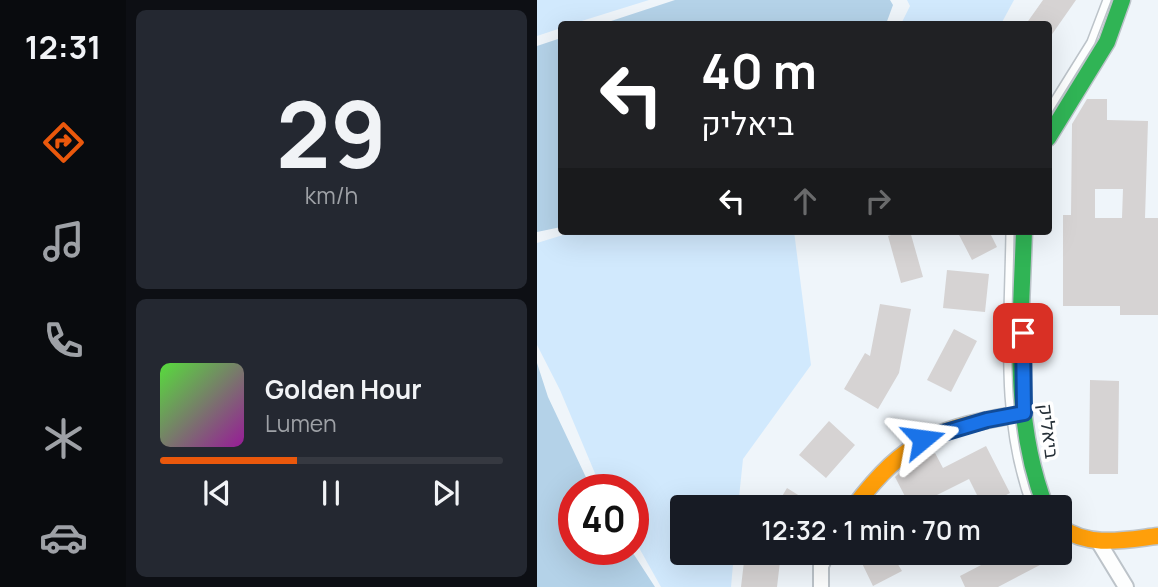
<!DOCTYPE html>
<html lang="en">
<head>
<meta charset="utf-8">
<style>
	body { margin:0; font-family:Manrope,Heebo,sans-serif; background:#242831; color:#f1f3f6; height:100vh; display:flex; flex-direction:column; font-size:26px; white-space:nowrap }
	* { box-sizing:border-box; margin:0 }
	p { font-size:23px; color:#9ea1a6 }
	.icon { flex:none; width:38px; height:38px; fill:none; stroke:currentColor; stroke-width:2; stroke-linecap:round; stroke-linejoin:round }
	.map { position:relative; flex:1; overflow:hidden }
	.details { display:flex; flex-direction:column; gap:10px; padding:10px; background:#0d0f14; width:411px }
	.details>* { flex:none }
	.top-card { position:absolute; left:21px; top:21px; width:494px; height:214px; border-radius:7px; box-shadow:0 7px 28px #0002; background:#202124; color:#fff; overflow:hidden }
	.speed { position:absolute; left:21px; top:474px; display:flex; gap:14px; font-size:35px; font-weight:700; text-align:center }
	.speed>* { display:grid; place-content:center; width:91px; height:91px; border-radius:50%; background:#171b24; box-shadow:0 7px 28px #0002; line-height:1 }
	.speed .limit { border:10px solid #d22; background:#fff; color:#111 }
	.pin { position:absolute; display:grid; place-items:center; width:60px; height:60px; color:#fff; margin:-30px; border-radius:14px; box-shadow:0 4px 10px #0006 }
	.me { position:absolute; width:77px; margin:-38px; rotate:74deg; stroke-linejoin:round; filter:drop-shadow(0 0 5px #0008) }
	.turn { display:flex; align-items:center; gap:24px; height:147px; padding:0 28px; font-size:32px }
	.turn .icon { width:91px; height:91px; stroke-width:2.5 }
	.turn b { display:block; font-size:49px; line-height:60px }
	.lanes { display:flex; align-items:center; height:66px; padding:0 28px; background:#0003; justify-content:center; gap:35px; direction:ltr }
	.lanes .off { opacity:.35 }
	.details .tile { flex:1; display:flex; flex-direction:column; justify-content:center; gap:10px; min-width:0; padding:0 24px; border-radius:10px; background:#242831 }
	.details .dial { align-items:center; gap:0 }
	.dial b { font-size:91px; line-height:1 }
	.song { display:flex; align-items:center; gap:21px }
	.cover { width:84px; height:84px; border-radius:10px; background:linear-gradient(135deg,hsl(110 70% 55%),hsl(300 70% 35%)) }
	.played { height:7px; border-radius:4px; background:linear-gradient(90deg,#ea580c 40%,#363941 40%) }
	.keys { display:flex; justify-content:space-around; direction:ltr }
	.trip { position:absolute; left:133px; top:495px; width:402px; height:70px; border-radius:7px; background:#171b24; box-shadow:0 7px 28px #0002; font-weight:600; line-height:70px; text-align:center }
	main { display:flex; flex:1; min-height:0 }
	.tabs { display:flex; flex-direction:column; width:126px; justify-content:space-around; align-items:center; background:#090b0e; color:#9ea1a6 }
	.tabs .icon { width:49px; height:49px }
	.tabs .on { color:#ea580c }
	.tabs b { font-size:32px; color:#f1f3f6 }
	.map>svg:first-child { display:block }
	.green { fill:#d1e9fd }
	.forest { fill:#b4d2e8 }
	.building { fill:#d6d3d3; fill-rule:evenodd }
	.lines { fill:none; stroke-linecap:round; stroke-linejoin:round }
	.lane-casing { stroke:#bcc3c9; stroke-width:10 }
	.street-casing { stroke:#bcc3c9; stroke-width:18 }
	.fast-casing { stroke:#bcc3c9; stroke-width:19 }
	.slow-casing { stroke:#bcc3c9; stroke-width:19 }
	.lane { stroke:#fdfefe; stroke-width:7 }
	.street { stroke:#fdfefe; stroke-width:14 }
	.fast { stroke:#30b455; stroke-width:16 }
	.slow { stroke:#ff9f0a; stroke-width:16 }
	.route-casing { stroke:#114b97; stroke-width:18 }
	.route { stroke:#1a73e8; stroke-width:12 }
	.labels { text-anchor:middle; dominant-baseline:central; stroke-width:7; stroke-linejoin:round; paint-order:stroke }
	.street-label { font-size:19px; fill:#273139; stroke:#fff }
</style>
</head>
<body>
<main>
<nav class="tabs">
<b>12:31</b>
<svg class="icon on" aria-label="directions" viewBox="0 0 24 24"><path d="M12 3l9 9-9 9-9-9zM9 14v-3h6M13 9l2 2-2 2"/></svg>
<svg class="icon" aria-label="music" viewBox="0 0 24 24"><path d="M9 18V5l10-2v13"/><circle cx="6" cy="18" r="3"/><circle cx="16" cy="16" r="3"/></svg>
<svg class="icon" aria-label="phone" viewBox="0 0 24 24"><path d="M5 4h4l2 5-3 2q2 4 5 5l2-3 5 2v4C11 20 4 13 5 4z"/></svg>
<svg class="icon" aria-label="climate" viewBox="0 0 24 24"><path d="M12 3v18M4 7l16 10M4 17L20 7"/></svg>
<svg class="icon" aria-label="car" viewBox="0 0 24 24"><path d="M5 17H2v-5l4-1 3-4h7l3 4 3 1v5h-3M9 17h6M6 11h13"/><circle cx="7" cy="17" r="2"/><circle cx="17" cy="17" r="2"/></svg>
</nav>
<section class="details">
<div class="tile dial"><b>29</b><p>km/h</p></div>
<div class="tile">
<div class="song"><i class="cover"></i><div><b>Golden Hour</b><p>Lumen</p></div></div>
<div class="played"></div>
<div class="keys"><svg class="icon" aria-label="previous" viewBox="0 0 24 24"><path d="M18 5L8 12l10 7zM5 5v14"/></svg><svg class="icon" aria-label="pause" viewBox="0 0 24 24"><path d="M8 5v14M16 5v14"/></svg><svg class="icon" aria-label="next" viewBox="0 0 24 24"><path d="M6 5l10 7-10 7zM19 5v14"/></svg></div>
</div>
</section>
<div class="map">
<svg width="621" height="587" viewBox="0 0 621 587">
	<rect width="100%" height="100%" fill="#eff5fa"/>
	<!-- green -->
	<path class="green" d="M0,0H112L35,24H24V28L0,36Z
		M370,0H477L464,24H364L373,6Z
		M58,231H257L274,365L206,459L201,507L145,508V553H197L194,587H124L96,537V490H65L23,390L0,345V243L26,235Z"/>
	<!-- forest -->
	<path class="forest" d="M138,0H353L356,5L349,24H65Z
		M24,38V227L0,232V46Z
		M0,363L11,397L55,490H37V550H94L118,587H0Z"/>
	<!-- building -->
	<path class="building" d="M506,0H539L511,40V24H489Z
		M550,99H570V120L611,121L608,218H621V315H583V306H526V215H534L535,124ZM558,189H586L585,218H558Z
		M366,231H373L386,277L364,283L351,236Z
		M420,231H452L460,247L435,260Z
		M410,270L452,274L448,312L406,308Z
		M343,304L374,309L362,373L341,409L307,389L328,353L333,356Z
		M417,329L440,341L414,392L390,380Z
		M553,380L582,381L581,474H552Z
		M292,421L318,445L289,478L262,455Z
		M449,446L473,493L446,507L432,479L374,508L358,477L367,469L398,453L406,468Z
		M250,488L282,508H238Z
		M208,553H244L240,587H204Z
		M320,553H354L365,571L336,586Z
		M441,553H497L503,565L461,587H428L423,576L446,564Z"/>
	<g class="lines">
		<!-- lane casing -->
		<g class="lane-casing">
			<path id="lane" d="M511,111L554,42L570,0
				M473,231C472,323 461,420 495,508"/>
		</g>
		<!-- street casing -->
		<g class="street-casing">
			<path id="street" d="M561,541L589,587
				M284,587V566L290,553"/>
		</g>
		<!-- fast casing -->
		<g class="fast-casing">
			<path id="fast" d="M511,138L570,42L585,0
				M487,231C484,325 474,419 509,508"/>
		</g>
		<!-- slow casing -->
		<g class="slow-casing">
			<path id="slow" d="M316,508C370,437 401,428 487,413
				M523,527C553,548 587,540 621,536"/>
		</g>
		<!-- lane -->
		<use href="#lane" class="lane"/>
		<!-- street -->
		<use href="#street" class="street"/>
		<!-- fast -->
		<use href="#fast" class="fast"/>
		<!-- slow -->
		<use href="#slow" class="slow"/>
	</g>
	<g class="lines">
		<!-- route casing -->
		<g class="route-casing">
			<path id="route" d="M386,439L450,420L487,413L486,333"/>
		</g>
		<!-- route -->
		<use href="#route" class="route"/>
	</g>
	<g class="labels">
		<!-- street labels -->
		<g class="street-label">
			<text transform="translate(512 431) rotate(83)">ביאליק</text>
		</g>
	</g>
</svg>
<div class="speed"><div class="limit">40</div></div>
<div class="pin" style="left:486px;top:333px;background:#d93025"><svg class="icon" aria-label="arrive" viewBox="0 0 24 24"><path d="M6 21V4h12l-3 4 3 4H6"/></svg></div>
<svg class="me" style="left:386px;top:439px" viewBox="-20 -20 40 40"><path d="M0-17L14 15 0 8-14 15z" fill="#1a73e8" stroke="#fff" stroke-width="4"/></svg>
<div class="trip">12:32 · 1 min · 70 m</div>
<div class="top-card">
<div class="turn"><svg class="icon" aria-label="left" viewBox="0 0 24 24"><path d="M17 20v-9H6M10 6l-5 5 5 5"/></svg><div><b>40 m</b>ביאליק</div></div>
<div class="lanes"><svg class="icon" aria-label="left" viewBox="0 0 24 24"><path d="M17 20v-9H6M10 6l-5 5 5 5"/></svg><svg class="icon off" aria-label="ahead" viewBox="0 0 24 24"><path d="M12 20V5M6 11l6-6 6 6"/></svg><svg class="icon off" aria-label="right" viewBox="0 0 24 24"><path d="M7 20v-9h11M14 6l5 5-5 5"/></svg></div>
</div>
</div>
</main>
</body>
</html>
